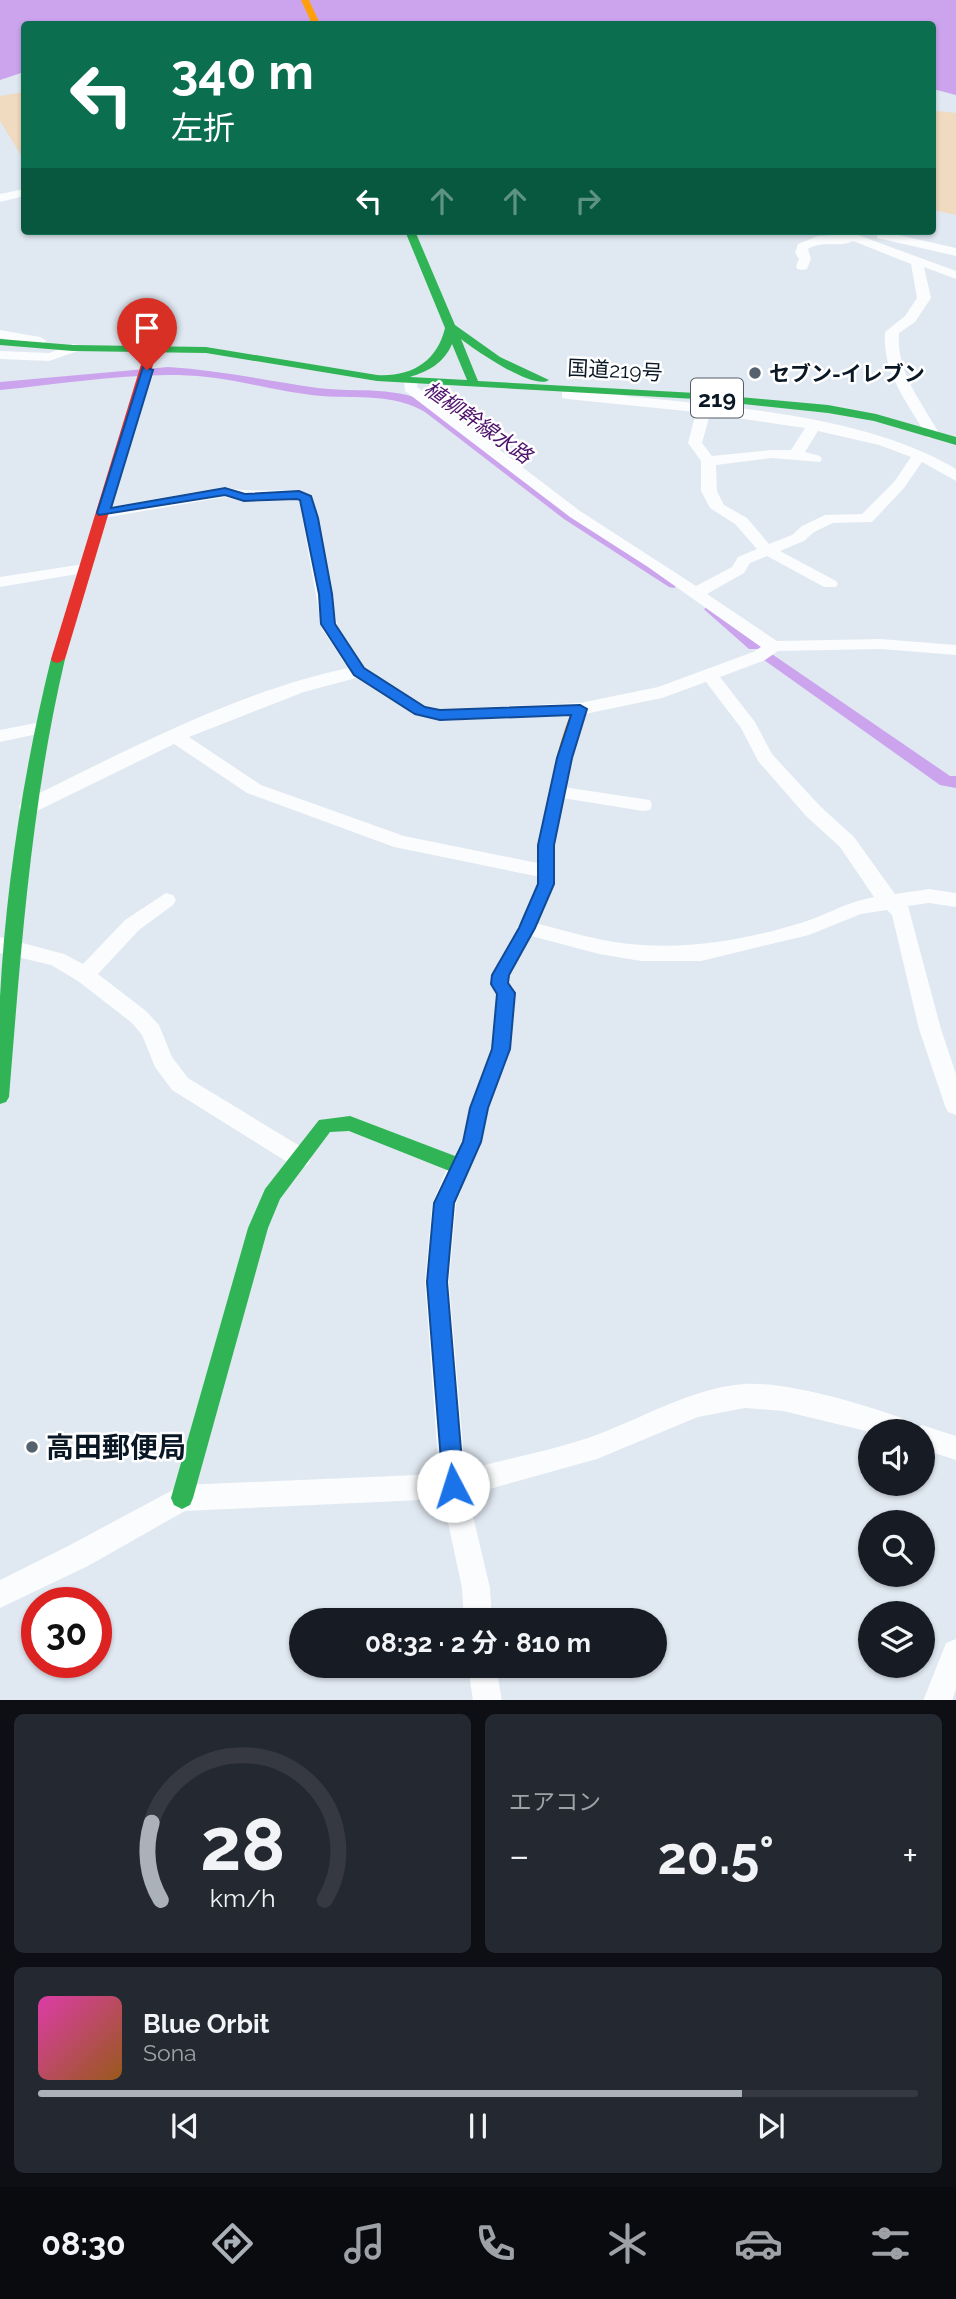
<!DOCTYPE html>
<html lang="ja">
<head>
<meta charset="utf-8">
<style>
	body { margin:0; font-family:Raleway,"Noto Sans JP",sans-serif; background:#242831; color:#f1f3f6; height:100vh; display:flex; flex-direction:column; font-size:26px; white-space:nowrap }
	* { box-sizing:border-box; margin:0 }
	p { font-size:23px; color:#9ea1a6 }
	.icon { flex:none; width:38px; height:38px; fill:none; stroke:currentColor; stroke-width:2; stroke-linecap:round; stroke-linejoin:round }
	.map { position:relative; height:1700px; overflow:hidden }
	.panel { display:flex; flex-direction:column; gap:14px; padding:14px; background:#0d0f14; flex:1 }
	.panel>* { flex:none }
	.top-card { position:absolute; left:21px; top:21px; width:915px; height:214px; border-radius:7px; box-shadow:0 2px 5px #0004; background:#0b6e4f; color:#fff; overflow:hidden }
	.fabs { position:absolute; left:858px; top:1419px; display:grid; gap:14px }
	.fabs a { display:grid; place-items:center; width:77px; height:77px; border-radius:50%; background:#171b24; box-shadow:0 2px 5px #0004; font-size:35px }
	.speed { position:absolute; left:21px; top:1587px; display:flex; gap:14px; font-size:35px; font-weight:700; text-align:center }
	.speed>* { display:grid; place-content:center; width:91px; height:91px; border-radius:50%; background:#171b24; box-shadow:0 2px 5px #0004; line-height:1 }
	.speed .limit { border:10px solid #d22; background:#fff; color:#111 }
	.pin { position:absolute; display:grid; place-items:center; width:60px; height:60px; color:#fff; margin:-72px -30px; border-radius:50% 50% 50% 0; rotate:-45deg; box-shadow:0 0 7px #0007 }
	.pin .icon { rotate:45deg }
	.me { position:absolute; width:77px; margin:-38px; rotate:355deg; stroke-linejoin:round; filter:drop-shadow(0 0 5px #0008) }
	.turn { display:flex; align-items:center; gap:24px; height:147px; padding:0 35px; font-size:32px }
	.turn .icon { width:91px; height:91px; stroke-width:2.5 }
	.turn b { display:block; font-size:49px; line-height:60px }
	.lanes { display:flex; align-items:center; height:66px; padding:0 35px; background:#0003; justify-content:center; gap:35px; direction:ltr }
	.lanes .off { opacity:.35 }
	.big { font-size:52px; font-weight:700; line-height:1.1 }
	.panel .tile { flex:1; display:flex; flex-direction:column; justify-content:center; gap:10px; min-width:0; padding:0 24px; border-radius:10px; background:#242831 }
	.panel .dial { align-items:center; gap:0 }
	.dial svg { height:182px; overflow:visible; fill:none; stroke:#363941; stroke-width:7; stroke-linecap:round; text-anchor:middle }
	.dial text { fill:#f1f3f6; stroke:none }
	.song { display:flex; align-items:center; gap:21px }
	.cover { width:84px; height:84px; border-radius:10px; background:linear-gradient(135deg,hsl(320 70% 55%),hsl(30 70% 35%)) }
	.played { height:7px; border-radius:4px; background:linear-gradient(90deg,#abb1b8 80%,#363941 80%) }
	.keys { display:flex; justify-content:space-around; direction:ltr }
	.heat { display:flex; justify-content:space-between; align-items:center; font-size:38px; direction:ltr }
	.panel .tiles { flex:1; display:grid; gap:14px; grid-template-columns:1fr 1fr }
	.tile:last-child { grid-column:span 2 }
	.trip { position:absolute; left:289px; top:1608px; width:378px; height:70px; border-radius:35px; background:#171b24; box-shadow:0 2px 5px #0004; font-weight:700; line-height:70px; text-align:center }
	.tabs { display:flex; height:112px; justify-content:space-around; align-items:center; background:#090b0e; color:#9ea1a6 }
	.tabs .icon { width:49px; height:49px }
	.tabs .selected { color:#abb1b8 }
	.tabs b { font-size:32px; color:#f1f3f6 }
	.map>svg:first-child { display:block }
	.green { fill:#f0dac0 }
	.water { fill:#cba4ed }
	.lines { fill:none; stroke-linecap:round; stroke-linejoin:round }
	.canal { fill:#cba4ed; fill-rule:evenodd }
	.street { fill:#fafcfd; fill-rule:evenodd }
	.fast { fill:#30b455; fill-rule:evenodd }
	.slow { fill:#ff9f0a; fill-rule:evenodd }
	.jam { fill:#e5322d; fill-rule:evenodd }
	.route { fill:#1a73e8; stroke:#114b97; stroke-width:2 }
	.poi-dot { fill:#55616d; stroke:#fff; stroke-width:2.5 }
	.labels { text-anchor:middle; dominant-baseline:central; stroke-width:5; stroke-linejoin:round; paint-order:stroke }
	.far-street-label { font-size:21px; fill:#0a1826; stroke:#fff }
	.far-poi-label { font-size:21px; font-weight:bold; fill:#0a1826; stroke:#fff; text-anchor:start }
	.far-water-label { font-size:21px; font-style:italic; fill:#4e126c; stroke:#fff }
	.shield { fill:#fff; stroke:#545d67; stroke-width:2 }
	.shield-label { font-size:23px; font-weight:bold; fill:#0a1826 }
	.near-poi-label { font-size:28px; font-weight:bold; fill:#0a1826; stroke:#fff; text-anchor:start }
</style>
</head>
<body>
<div class="map">
<svg width="956" height="1701" viewBox="0 0 956 1701">
	<rect width="100%" height="100%" fill="#e0e8f1"/>
	<!-- green -->
	<path class="green" d="M24,92V160L0,121V96Z
		M938,111L956,113V215L933,210V113Z"/>
	<!-- water -->
	<path class="water" d="M0,0H956V95L933,89V24H24V72L0,80Z"/>
	<g class="lines">
		<!-- canal -->
		<path class="canal" d="M168,367C219,370 268,381 318,388C359,393 398,385 435,406L574,513L681,584L674,588L669,587L564,519L425,412C393,393 358,399 322,396C283,393 245,381 207,377C142,370 65,384 0,390V382Z
			M712,604L717,606L759,643L762,646L759,649H749L707,612L704,609Z
			M769,652L950,776H956V788L940,785L764,660L761,657Z"/>
		<!-- street -->
		<path class="street" d="M24,189V196L0,202V194Z
			M829,231H847L956,271V279L924,267L931,298L915,322L899,333C896,373 922,402 940,435L938,438H928L926,435C907,401 882,373 885,332L905,316L917,298L911,264L853,241C840,248 823,240 808,249L811,259L807,269L802,270L797,269L796,266L799,259L795,253L798,244L818,236L835,235Z
			M881,231L956,248V256L877,238V232Z
			M0,330L40,337L47,341L40,345L0,338Z
			M73,344L78,345V351L49,361L0,359V351L49,353Z
			M411,377L418,381L417,387L580,511L696,586L732,567L738,557L757,549L735,524L710,508L701,491V461L688,443L696,412L567,399L562,398V392C584,387 614,395 636,397C735,407 871,417 956,469V481L922,462L904,488L872,522L833,523L814,532L804,541L780,551L836,581L838,584L836,587H824L767,556L750,563L744,573L707,594L777,641L881,639L956,645V655L881,649L778,651L765,660L720,677L755,722L772,754L820,806L854,837L895,894L929,889L956,893V907L929,903L908,906L941,1029L956,1074V1115L948,1112L945,1106L919,1029L892,915L887,910L861,914L809,935L701,961H641L599,954L520,933L517,928L520,923L527,921C564,930 603,943 642,945C695,949 753,938 804,922C828,914 849,901 874,897L840,847L806,816L758,761L741,728L706,682L662,698L580,715L440,721L414,714L356,678L304,692L189,737L261,785L404,836L552,866L555,871L552,876L545,878L394,847L247,793L174,744L35,812H21L19,807L21,802C124,752 235,692 348,668L322,629L299,500L244,502L225,497L103,518L98,516L95,513L98,510L103,508L225,487C253,495 289,485 311,495L338,629L365,668L426,706L440,709L580,703L658,687L753,652L761,647L648,567L570,517L405,391L404,381ZM710,414L805,428L791,450H771L712,456L702,443ZM818,431L879,445L911,457L894,482L862,514L825,515L802,526L792,535L769,544L747,518L724,505L717,491L716,465L771,458L820,462L822,459L820,456L805,452Z
			M84,564L90,566L92,569L90,572L0,587V577Z
			M41,722L47,724L50,728L47,732L0,742V730Z
			M557,786L643,799L650,800L652,805L650,810L643,811L550,796L548,792L550,788Z
			M166,893L173,895L176,900L173,905L139,930L98,974L146,1011L159,1025L172,1057L188,1078L308,1151L311,1158L308,1165L300,1167L292,1165L172,1090L155,1067L142,1035L132,1023L78,981L51,965L0,953V937L64,954L83,964L125,920Z
			M459,1156L467,1159L470,1166L456,1204L449,1282L465,1470C509,1458 556,1450 599,1434C646,1416 693,1388 744,1384C789,1381 873,1407 915,1423L917,1427L922,1425L956,1436V1460L922,1449V1432H870L783,1411L745,1408L698,1417L597,1459L468,1495L490,1588L492,1620H464L462,1588L443,1499L185,1511L88,1566L0,1608V1580L68,1546L182,1485L439,1474L425,1282L432,1204L451,1159Z
			M956,1639V1689L952,1701H923L946,1643Z
			M468,1666H496L502,1701H473Z"/>
		<!-- fast -->
		<path class="fast" d="M405,231H415L455,325L500,357L549,380C534,391 475,350 461,339L478,381L696,393L828,405L876,414L956,437V445L874,421L828,413L696,399L377,381L206,353L73,351L0,345V339L73,345L206,347L377,375C411,377 437,362 445,328ZM452,344L467,380L410,377C429,371 444,363 452,344Z
			M58,655L65,659C31,803 21,950 9,1097L6,1102L0,1104C0,1069 0,1033 0,997C6,884 24,769 51,659Z
			M554,803L562,808L554,845V884L535,928L509,975V983L515,993L510,1049L488,1108L481,1142L466,1172L459,1174L452,1172L349,1131L330,1132L280,1199L268,1228L193,1498L190,1505L182,1509L174,1505L171,1498L248,1228L265,1189L319,1120L350,1116L455,1156L463,1141L470,1108L492,1049L497,993L492,983L493,975L519,928L538,884V845L546,808Z"/>
		<!-- slow -->
		<path class="slow" d="M301,0H309L320,24H312Z
			M580,704L587,709L571,758L562,808L554,813L546,808C550,790 564,709 580,704Z"/>
		<!-- jam -->
		<path class="jam" d="M152,345L158,348L65,659L58,663L53,662L51,659L146,348Z"/>
	</g>
	<!-- route -->
	<path class="route" d="M143,367L153,370L111,508L225,488L245,494L299,491L311,496L318,518L332,594L335,624L364,668L425,707L440,710L580,705L587,709L572,758L554,845V884L535,928L509,975L508,983L515,993L510,1049L488,1108L481,1142L454,1203L447,1282L464,1486L461,1494L453,1497L446,1494L443,1486L427,1282L434,1203L463,1142L470,1108L492,1049L497,994L491,984L492,975L519,928L538,884V845L557,758L571,715L440,720L415,714L354,675L321,624L319,594L300,500L297,499L244,501L225,495L99,515L97,513Z"/>
	<!-- markers -->
	<g class="poi-dot">
		<circle cx="755" cy="373" r="7"/>
		<circle cx="32" cy="1447" r="7"/>
	</g>
	<g class="labels">
		<!-- far-street labels -->
		<g class="far-street-label">
			<text transform="translate(615 370) rotate(3)">国道219号</text>
		</g>
		<!-- far-poi labels -->
		<g class="far-poi-label">
			<text x="769" y="373">セブン-イレブン</text>
		</g>
		<!-- far-water labels -->
		<g class="far-water-label">
			<text transform="translate(478 422) rotate(35)">植柳幹線水路</text>
		</g>
		<!-- shield labels -->
		<rect class="shield" x="691" y="378.5" width="52" height="39" rx="5"/>
		<g class="shield-label">
			<text x="717" y="398">219</text>
		</g>
		<!-- near-poi labels -->
		<g class="near-poi-label">
			<text x="46" y="1447">高田郵便局</text>
		</g>
	</g>
</svg>
<div class="fabs">
<a><svg class="icon" aria-label="sound" viewBox="0 0 24 24"><path d="M4 9h4l5-4v14l-5-4H4zM17 9q2 3 0 6"/></svg></a>
<a><svg class="icon" aria-label="search" viewBox="0 0 24 24"><circle cx="10" cy="10" r="6"/><path d="M15 15l6 6"/></svg></a>
<a><svg class="icon" aria-label="layers" viewBox="0 0 24 24"><path d="M12 4l9 5-9 5-9-5zM3 14l9 5 9-5"/></svg></a>
</div>
<div class="speed"><div class="limit">30</div></div>
<div class="pin" style="left:147px;top:370px;background:#d93025"><svg class="icon" aria-label="arrive" viewBox="0 0 24 24"><path d="M6 21V4h12l-3 4 3 4H6"/></svg></div>
<svg class="me" style="left:453px;top:1486px" viewBox="-20 -20 40 40"><circle r="19" fill="#fff"/><path d="M0-13L10 11 0 6-10 11z" fill="#1a73e8"/></svg>
<div class="trip">08:32 · 2 分 · 810 m</div>
<div class="top-card">
<div class="turn"><svg class="icon" aria-label="left" viewBox="0 0 24 24"><path d="M17 20v-9H6M10 6l-5 5 5 5"/></svg><div><b>340 m</b>左折</div></div>
<div class="lanes"><svg class="icon" aria-label="left" viewBox="0 0 24 24"><path d="M17 20v-9H6M10 6l-5 5 5 5"/></svg><svg class="icon off" aria-label="ahead" viewBox="0 0 24 24"><path d="M12 20V5M6 11l6-6 6 6"/></svg><svg class="icon off" aria-label="ahead" viewBox="0 0 24 24"><path d="M12 20V5M6 11l6-6 6 6"/></svg><svg class="icon off" aria-label="right" viewBox="0 0 24 24"><path d="M7 20v-9h11M14 6l5 5-5 5"/></svg></div>
</div>
</div>
<section class="panel">
<div class="tiles">
<div class="tile dial"><svg viewBox="0 0 100 80">
<path d="M14 69A42 42 0 1 1 86 69"/>
<path d="M14 69A42 42 0 0 1 10 35" stroke="#abb1b8"/>
<text x="50" y="56" font-size="32" font-weight="700">28</text>
<text x="50" y="72" font-size="11">km/h</text>
</svg></div>
<div class="tile"><p>エアコン</p>
<div class="heat"><a>−</a><b class="big">20.5°</b><a>+</a></div>
</div>
<div class="tile">
<div class="song"><i class="cover"></i><div><b>Blue Orbit</b><p>Sona</p></div></div>
<div class="played"></div>
<div class="keys"><svg class="icon" aria-label="previous" viewBox="0 0 24 24"><path d="M18 5L8 12l10 7zM5 5v14"/></svg><svg class="icon" aria-label="pause" viewBox="0 0 24 24"><path d="M8 5v14M16 5v14"/></svg><svg class="icon" aria-label="next" viewBox="0 0 24 24"><path d="M6 5l10 7-10 7zM19 5v14"/></svg></div>
</div>
</div>
</section>
<nav class="tabs">
<b>08:30</b>
<svg class="icon selected" aria-label="directions" viewBox="0 0 24 24"><path d="M12 3l9 9-9 9-9-9zM9 14v-3h6M13 9l2 2-2 2"/></svg>
<svg class="icon" aria-label="music" viewBox="0 0 24 24"><path d="M9 18V5l10-2v13"/><circle cx="6" cy="18" r="3"/><circle cx="16" cy="16" r="3"/></svg>
<svg class="icon" aria-label="phone" viewBox="0 0 24 24"><path d="M5 4h4l2 5-3 2q2 4 5 5l2-3 5 2v4C11 20 4 13 5 4z"/></svg>
<svg class="icon" aria-label="climate" viewBox="0 0 24 24"><path d="M12 3v18M4 7l16 10M4 17L20 7"/></svg>
<svg class="icon" aria-label="car" viewBox="0 0 24 24"><path d="M5 17H2v-5l4-1 3-4h7l3 4 3 1v5h-3M9 17h6M6 11h13"/><circle cx="7" cy="17" r="2"/><circle cx="17" cy="17" r="2"/></svg>
<svg class="icon" aria-label="filters" viewBox="0 0 24 24"><path d="M4 7h16M4 17h16"/><circle cx="9" cy="7" r="2"/><circle cx="15" cy="17" r="2"/></svg>
</nav>
</body>
</html>
